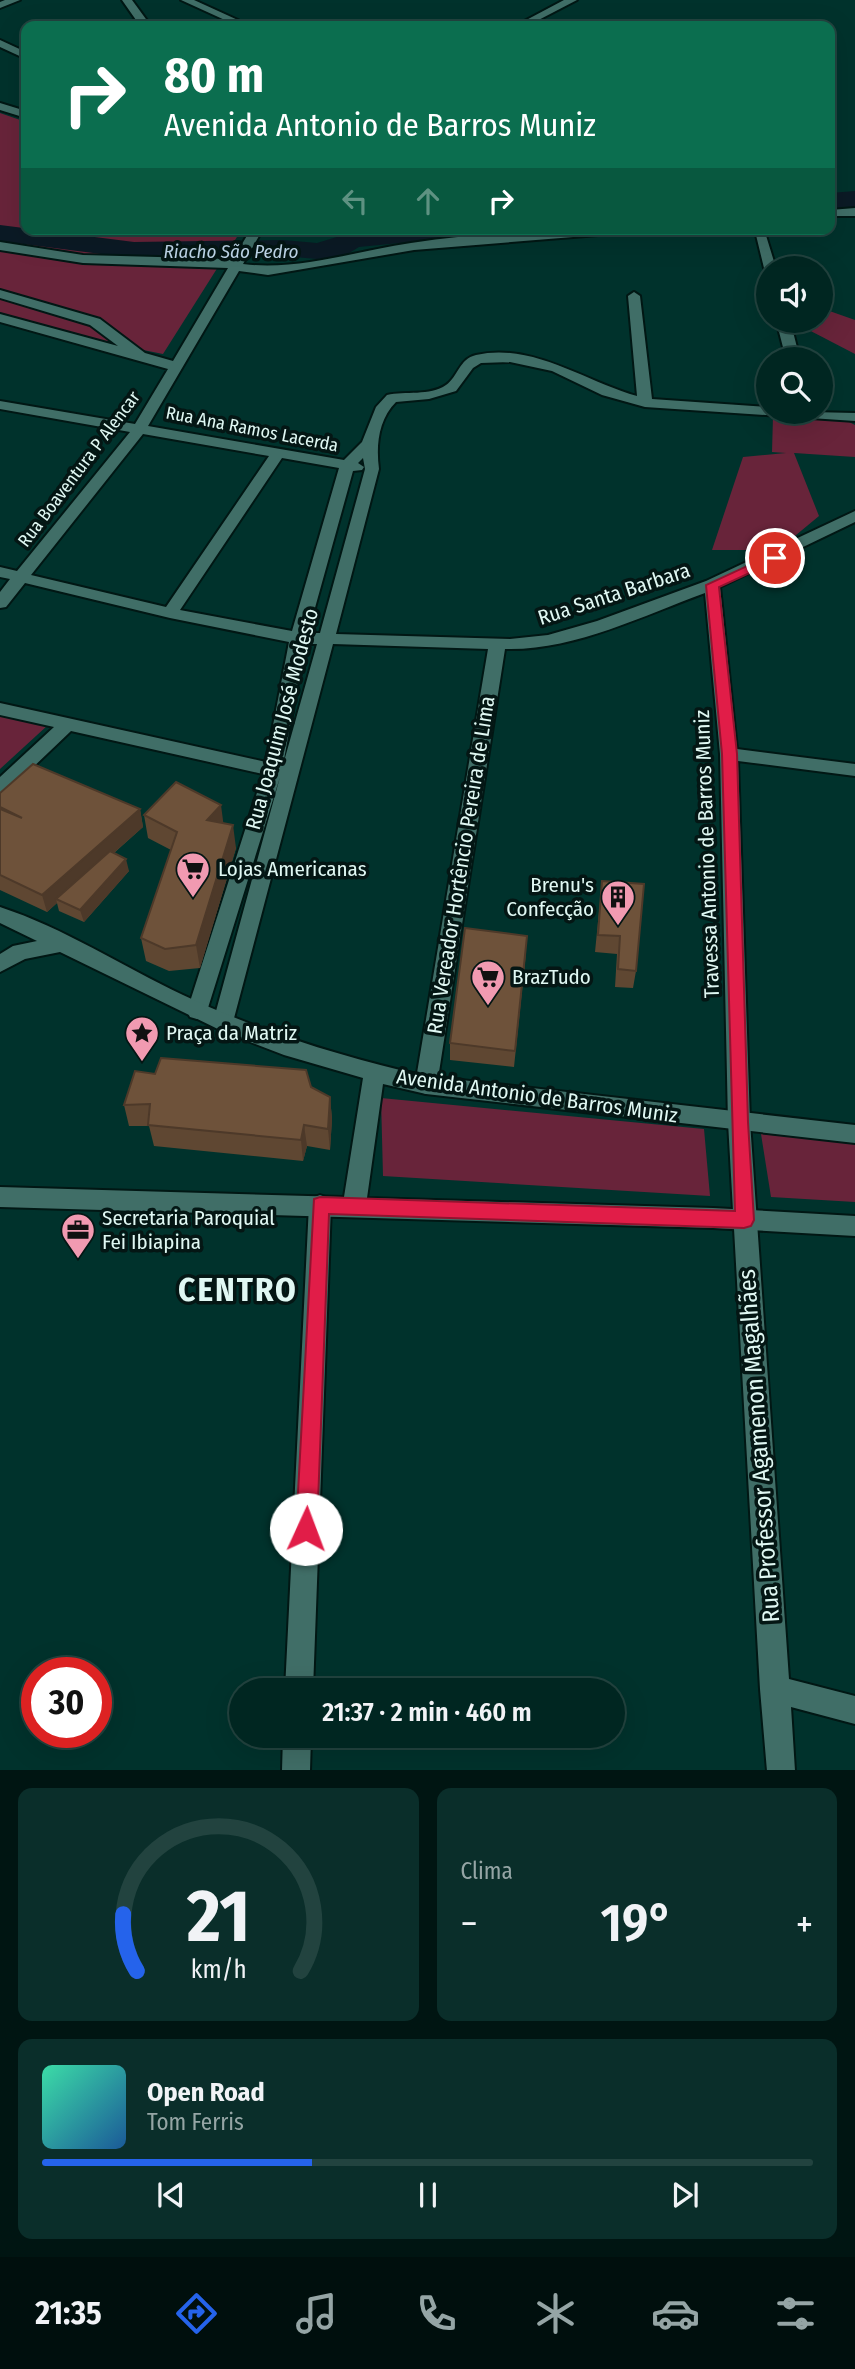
<!DOCTYPE html>
<html lang="pt">
<head>
<meta charset="utf-8">
<style>
	body { margin:0; font-family:"Fira Sans Condensed",sans-serif; background:#0a2e2a; color:#f1f3f6; height:100vh; display:flex; flex-direction:column; font-size:26px; white-space:nowrap }
	* { box-sizing:border-box; margin:0 }
	p { font-size:23px; color:#95a5a5 }
	.icon { flex:none; width:38px; height:38px; fill:none; stroke:currentColor; stroke-width:2; stroke-linecap:round; stroke-linejoin:round }
	.map { position:relative; height:1770px; overflow:hidden }
	.details { display:flex; flex-direction:column; gap:18px; padding:18px; background:#001512; flex:1 }
	.details>* { flex:none }
	.guide { position:absolute; left:21px; top:21px; width:814px; height:214px; border-radius:14px; box-shadow:0 7px 28px #0002,0 0 0 2px #22433f; background:#0b6e4f; color:#fff; overflow:hidden }
	.fabs { position:absolute; left:756px; top:256px; display:grid; gap:14px }
	.fabs a { display:grid; place-items:center; width:77px; height:77px; border-radius:50%; background:#002621; box-shadow:0 7px 28px #0002,0 0 0 2px #22433f; font-size:35px }
	.speed { position:absolute; left:21px; top:1657px; display:flex; gap:14px; font-size:35px; font-weight:700; text-align:center }
	.speed>* { display:grid; place-content:center; width:91px; height:91px; border-radius:50%; background:#002621; box-shadow:0 7px 28px #0002,0 0 0 2px #22433f; line-height:1 }
	.speed .limit { border:10px solid #d22; background:#fff; color:#111 }
	.pin { position:absolute; display:grid; place-items:center; width:60px; height:60px; color:#fff; margin:-30px; border:4px solid #fff; border-radius:50%; box-shadow:0 2px 7px #0007 }
	.me { position:absolute; width:77px; margin:-38px; rotate:2deg; stroke-linejoin:round; filter:drop-shadow(0 0 5px #0008) }
	.turn { display:flex; align-items:center; gap:24px; height:147px; padding:0 28px; font-size:32px }
	.turn .icon { width:91px; height:91px; stroke-width:2.5 }
	.turn b { display:block; font-size:49px; line-height:60px }
	.lanes { display:flex; align-items:center; height:66px; padding:0 28px; background:#0003; justify-content:center; gap:35px; direction:ltr }
	.lanes .off { opacity:.35 }
	.big { font-size:52px; font-weight:600; line-height:1.1 }
	.details .widget { flex:1; display:flex; flex-direction:column; justify-content:center; gap:10px; min-width:0; padding:0 24px; border-radius:14px; background:#0a2e2a }
	.details .dial { align-items:center; gap:0 }
	.dial svg { height:182px; overflow:visible; fill:none; stroke:#22433f; stroke-width:7; stroke-linecap:round; text-anchor:middle }
	.dial text { fill:#f1f3f6; stroke:none }
	.song { display:flex; align-items:center; gap:21px }
	.cover { width:84px; height:84px; border-radius:10px; background:linear-gradient(135deg,hsl(160 70% 55%),hsl(210 70% 35%)) }
	.played { height:7px; border-radius:4px; background:linear-gradient(90deg,#2563eb 35%,#22433f 35%) }
	.keys { display:flex; justify-content:space-around; direction:ltr }
	.heat { display:flex; justify-content:space-between; align-items:center; font-size:38px; direction:ltr }
	.details .tiles { flex:1; display:grid; gap:18px; grid-template-columns:1fr 1fr }
	.widget:last-child { grid-column:span 2 }
	.trip { position:absolute; left:229px; top:1678px; width:396px; height:70px; border-radius:35px; background:#002621; box-shadow:0 7px 28px #0002,0 0 0 2px #22433f; font-weight:600; line-height:70px; text-align:center }
	.tab-bar { display:flex; height:112px; justify-content:space-around; align-items:center; background:#000f0d; color:#95a5a5 }
	.tab-bar .icon { width:49px; height:49px }
	.tab-bar .active { color:#2563eb }
	.tab-bar b { font-size:32px; color:#f1f3f6 }
	.map>svg:first-child { display:block }
	.green { fill:#68243a }
	.lines { fill:none; stroke-linecap:round; stroke-linejoin:round }
	.river { fill:#0b1a25; fill-rule:evenodd }
	.minor-casing { stroke:#011714; stroke-width:4 }
	.secondary-casing { stroke:#011714; stroke-width:4 }
	.minor { fill:#406e67; fill-rule:evenodd }
	.secondary { fill:#406e67; fill-rule:evenodd }
	.wall { fill:#5f4732 }
	.shaded-wall { fill:#4d3929 }
	.building { fill:#6e523a; stroke:#4d3929; stroke-width:2 }
	.route { fill:#e11d48; stroke:#92132f; stroke-width:2 }
	.labels { text-anchor:middle; dominant-baseline:central; stroke-width:7; stroke-linejoin:round; paint-order:stroke }
	.far-street-label { font-size:18px; fill:#e0f8f3; stroke:#041614 }
	.far-water-label { font-size:19px; font-style:italic; fill:#bfd7ea; stroke:#041614 }
	.street-label { font-size:21px; fill:#e0f8f3; stroke:#041614 }
	.poi-label { font-size:21px; fill:#e0f8f3; stroke:#041614; text-anchor:start }
	.near-street-label { font-size:24px; fill:#e0f8f3; stroke:#041614 }
	.near-district-label { font-size:33px; font-weight:bold; letter-spacing:2px; fill:#e0f8f3; stroke:#041614 }
</style>
</head>
<body>
<div class="map">
<svg width="855" height="1771" viewBox="0 0 855 1771">
	<rect width="100%" height="100%" fill="#00322c"/>
	<!-- green -->
	<path class="green" d="M0,113L26,122V229H242L163,354L0,321Z
		M821,308L855,320V354L803,327L801,320H821Z
		M773,416L847,421L855,425V457L794,453L819,516L778,550H712L743,457L786,453L772,452Z
		M0,714L48,725L0,769Z
		M381,1098L704,1129L710,1196L383,1176Z
		M761,1134L855,1143V1202L771,1197Z"/>
	<g class="lines">
		<!-- river -->
		<path class="river" d="M855,191V207L830,209V193Z
			M0,225L134,242L283,240L317,243L353,232L380,229H474L470,235L461,237L359,247L346,255L317,259L283,256L132,258L0,241Z"/>
		<!-- minor casing -->
		<g class="minor-casing">
			<path id="minor" d="M122,0H132L151,26H104L136,20Z
				M181,0H194L251,26H238Z
				M564,0H577L527,26H515Z
				M0,40L26,52V59L0,47Z
				M0,103L26,111V118L0,110Z
				M855,208V216H830V210Z
				M251,229H263L243,264C298,271 356,251 411,243C482,232 557,229 629,229L623,233L414,250L268,275L239,271L148,426L344,460L362,442L376,407L387,395C405,391 430,396 446,385C458,377 459,359 476,355C532,342 586,382 637,396L628,296L634,292L640,296L652,399L768,407V411L855,413V421L645,407L602,395L552,371L510,362L481,363L473,368L456,391L429,399L396,402C378,420 376,446 379,469L336,634L510,639L548,635L597,621L706,581L855,511V522L720,587L737,749L855,764V776L738,761L750,1122L789,1679L855,1696V1724L791,1707L795,1771H767L760,1689L728,1122L720,754L705,593C642,616 573,651 505,649L437,1085L434,1091L426,1094L418,1091L415,1085L488,649L333,644L233,1022L230,1028L223,1030L216,1028L213,1022L280,777L207,1011L204,1017L197,1019L190,1017L187,1011L263,774L71,731L6,793L0,794V777L54,727L0,715V703L266,762L289,642L170,618L25,583L6,607L0,608V592L10,579L0,577V567L17,571L130,432L0,409V401L135,424L168,369L0,322V314L118,346L90,325L0,298V290L100,319L145,353L173,361L228,268L83,263L0,250V242L83,255L233,259ZM143,434L269,456L166,607L31,575ZM282,458L339,468L292,631L180,610ZM363,458L365,469L320,633H308L353,471L362,470L364,467L358,463ZM305,644H317L283,765Z
				M751,229H764L776,268H768V271L764,268L756,235Z
				M776,320H790L800,359H786Z
				M320,1195L328,1198L331,1205L313,1690H285L309,1205L312,1198Z
				M283,1736H311L310,1771H282Z"/>
		</g>
		<!-- secondary casing -->
		<g class="secondary-casing">
			<path id="secondary" d="M5,0H20L0,8V2Z
				M0,907C64,928 122,966 183,995C261,1032 342,1057 426,1076L855,1125V1143L426,1094L383,1084L367,1198L713,1208L855,1216V1236L713,1228L0,1207V1187L344,1197L363,1078L284,1055L222,1031L60,952L25,959L0,972V954L13,946L37,941L0,923Z"/>
		</g>
		<!-- minor -->
		<use href="#minor" class="minor"/>
		<!-- secondary -->
		<use href="#secondary" class="secondary"/>
	</g>
	<!-- wall -->
	<path class="wall" d="M0,793L140,809L143,827L114,853L129,871L84,922L59,911L57,903L47,912L0,890Z
		M144,815L223,823L236,848L200,968L169,971L146,961L141,938L171,850L148,838Z
		M602,881L636,971L633,988L615,987L617,954L595,952Z
		M526,953L514,1067L450,1060V1043Z
		M155,1074L311,1087L330,1097L332,1119L330,1150L307,1146L303,1161L154,1146L149,1126H129L124,1105Z"/>
	<!-- shaded-wall -->
	<path class="shaded-wall" d="M221,805L224,828L207,820Z
		M140,809L143,827L59,901L56,899L57,903L47,912L42,895Z
		M233,825L236,848L200,968L196,945Z
		M126,859L129,871L84,922L80,910Z
		M330,1097L332,1119L330,1150L328,1129Z
		M304,1125L307,1146L303,1161L301,1140Z"/>
	<!-- building -->
	<path class="building" d="M33,764L140,809L42,895L0,875V809L22,818L0,807V793Z
		M176,782L221,805L207,820L233,825L196,945L165,949L141,938L177,832L144,815Z
		M110,851L126,859L80,910L56,899Z
		M602,881L644,884L636,971L618,969L620,936L598,935Z
		M465,928L527,936L515,1051L450,1043Z
		M161,1058L306,1070L311,1087L330,1097L328,1129L304,1125L301,1140L148,1125L150,1104L124,1105L135,1071L155,1074Z"/>
	<!-- route -->
	<path class="route" d="M771,555L782,558L719,587L737,754L748,1122L754,1220L751,1226L744,1228L329,1214L317,1529L314,1536L306,1540L299,1536L296,1529L314,1199L320,1197L735,1211L722,754L706,585Z"/>
	<!-- icons -->
	<defs>
		<g id="supermarket-pin" transform="scale(1.75)"><path d="M0 17L-7.5 6A9.5 9.5 0 1 1 7.5 6Z" fill="#f19ab1" stroke="#041614"/><path d="M-6-5.5h2.5l.6 2H6L4.5 2H-2.5L-4.4-4H-6ZM-1.5 3.2a1.3 1.3 0 1 0 .1 0ZM3 3.2a1.3 1.3 0 1 0 .1 0Z" fill="#111"/></g>
		<g id="building-pin" transform="scale(1.75)"><path d="M0 17L-7.5 6A9.5 9.5 0 1 1 7.5 6Z" fill="#f19ab1" stroke="#041614"/><path d="M-4-6H4V6H1V3H-1V6H-4ZM-2.5-4.3h1.7v1.8h-1.7ZM.8-4.3h1.7v1.8H.8ZM-2.5-1h1.7V.8h-1.7ZM.8-1h1.7V.8H.8Z" fill="#111"/></g>
		<g id="sight-pin" transform="scale(1.75)"><path d="M0 17L-7.5 6A9.5 9.5 0 1 1 7.5 6Z" fill="#f19ab1" stroke="#041614"/><path d="M0-6L1.8-2.2L6-1.7L2.9 1.2L3.7 5.4L0 3.3L-3.7 5.4L-2.9 1.2L-6-1.7L-1.8-2.2Z" fill="#111"/></g>
		<g id="office-pin" transform="scale(1.75)"><path d="M0 17L-7.5 6A9.5 9.5 0 1 1 7.5 6Z" fill="#f19ab1" stroke="#041614"/><path d="M-6-3h4V-5.5h4V-3h4V5H-6ZM-1-4.5V-3h2v-1.5ZM-6 0V1H6V0Z" fill="#111"/></g>
	</defs>
	<g fill-rule="evenodd">
		<use href="#supermarket-pin" x="193" y="869"/>
		<use href="#building-pin" x="618" y="897"/>
		<use href="#supermarket-pin" x="488" y="977"/>
		<use href="#sight-pin" x="142" y="1033"/>
		<use href="#office-pin" x="78" y="1230"/>
	</g>
	<g class="labels">
		<!-- far-street labels -->
		<g class="far-street-label">
			<text transform="translate(252 429) rotate(11)">Rua Ana Ramos Lacerda</text>
			<text transform="translate(79 469) rotate(-53)">Rua Boaventura P Alencar</text>
		</g>
		<!-- far-water labels -->
		<g class="far-water-label">
			<text x="231" y="251">Riacho São Pedro</text>
		</g>
		<!-- street labels -->
		<g class="street-label">
			<text transform="translate(614 594) rotate(-18)">Rua Santa Barbara</text>
			<text transform="translate(282 719) rotate(-75)">Rua Joaquim José Modesto</text>
			<text transform="translate(707 854) rotate(-92)">Travessa Antonio de Barros Muniz</text>
			<text transform="translate(461 865) rotate(-81)">Rua Vereador Hortêncio Pereira de Lima</text>
			<text transform="translate(537 1096) rotate(8)">Avenida Antonio de Barros Muniz</text>
		</g>
		<!-- poi labels -->
		<g class="poi-label">
			<text x="218" y="869">Lojas Americanas</text>
			<text x="594" y="885" text-anchor="end">Brenu's<tspan x="594" dy="24">Confecção</tspan></text>
			<text x="512" y="977">BrazTudo</text>
			<text x="166" y="1033">Praça da Matriz</text>
			<text x="102" y="1218">Secretaria Paroquial<tspan x="102" dy="24">Fei Ibiapina</tspan></text>
		</g>
		<!-- near-street labels -->
		<g class="near-street-label">
			<text transform="translate(759 1446) rotate(-94)">Rua Professor Agamenon Magalhães</text>
		</g>
		<!-- near-district labels -->
		<g class="near-district-label">
			<text x="238" y="1290">CENTRO</text>
		</g>
	</g>
</svg>
<div class="fabs">
<a><svg class="icon" aria-label="sound" viewBox="0 0 24 24"><path d="M4 9h4l5-4v14l-5-4H4zM17 9q2 3 0 6"/></svg></a>
<a><svg class="icon" aria-label="search" viewBox="0 0 24 24"><circle cx="10" cy="10" r="6"/><path d="M15 15l6 6"/></svg></a>
</div>
<div class="speed"><div class="limit">30</div></div>
<div class="pin" style="left:775px;top:558px;background:#d93025"><svg class="icon" aria-label="arrive" viewBox="0 0 24 24"><path d="M6 21V4h12l-3 4 3 4H6"/></svg></div>
<svg class="me" style="left:306px;top:1529px" viewBox="-20 -20 40 40"><circle r="19" fill="#fff"/><path d="M0-13L10 11 0 6-10 11z" fill="#e11d48"/></svg>
<div class="trip">21:37 · 2 min · 460 m</div>
<div class="guide">
<div class="turn"><svg class="icon" aria-label="right" viewBox="0 0 24 24"><path d="M7 20v-9h11M14 6l5 5-5 5"/></svg><div><b>80 m</b>Avenida Antonio de Barros Muniz</div></div>
<div class="lanes"><svg class="icon off" aria-label="left" viewBox="0 0 24 24"><path d="M17 20v-9H6M10 6l-5 5 5 5"/></svg><svg class="icon off" aria-label="ahead" viewBox="0 0 24 24"><path d="M12 20V5M6 11l6-6 6 6"/></svg><svg class="icon" aria-label="right" viewBox="0 0 24 24"><path d="M7 20v-9h11M14 6l5 5-5 5"/></svg></div>
</div>
</div>
<section class="details">
<div class="tiles">
<div class="widget dial"><svg viewBox="0 0 100 80">
<path d="M14 69A42 42 0 1 1 86 69"/>
<path d="M14 69A42 42 0 0 1 8 44" stroke="#2563eb"/>
<text x="50" y="56" font-size="32" font-weight="700">21</text>
<text x="50" y="72" font-size="11">km/h</text>
</svg></div>
<div class="widget"><p>Clima</p>
<div class="heat"><a>−</a><b class="big">19°</b><a>+</a></div>
</div>
<div class="widget">
<div class="song"><i class="cover"></i><div><b>Open Road</b><p>Tom Ferris</p></div></div>
<div class="played"></div>
<div class="keys"><svg class="icon" aria-label="previous" viewBox="0 0 24 24"><path d="M18 5L8 12l10 7zM5 5v14"/></svg><svg class="icon" aria-label="pause" viewBox="0 0 24 24"><path d="M8 5v14M16 5v14"/></svg><svg class="icon" aria-label="next" viewBox="0 0 24 24"><path d="M6 5l10 7-10 7zM19 5v14"/></svg></div>
</div>
</div>
</section>
<nav class="tab-bar">
<b>21:35</b>
<svg class="icon active" aria-label="directions" viewBox="0 0 24 24"><path d="M12 3l9 9-9 9-9-9zM9 14v-3h6M13 9l2 2-2 2"/></svg>
<svg class="icon" aria-label="music" viewBox="0 0 24 24"><path d="M9 18V5l10-2v13"/><circle cx="6" cy="18" r="3"/><circle cx="16" cy="16" r="3"/></svg>
<svg class="icon" aria-label="phone" viewBox="0 0 24 24"><path d="M5 4h4l2 5-3 2q2 4 5 5l2-3 5 2v4C11 20 4 13 5 4z"/></svg>
<svg class="icon" aria-label="climate" viewBox="0 0 24 24"><path d="M12 3v18M4 7l16 10M4 17L20 7"/></svg>
<svg class="icon" aria-label="car" viewBox="0 0 24 24"><path d="M5 17H2v-5l4-1 3-4h7l3 4 3 1v5h-3M9 17h6M6 11h13"/><circle cx="7" cy="17" r="2"/><circle cx="17" cy="17" r="2"/></svg>
<svg class="icon" aria-label="filters" viewBox="0 0 24 24"><path d="M4 7h16M4 17h16"/><circle cx="9" cy="7" r="2"/><circle cx="15" cy="17" r="2"/></svg>
</nav>
</body>
</html>
